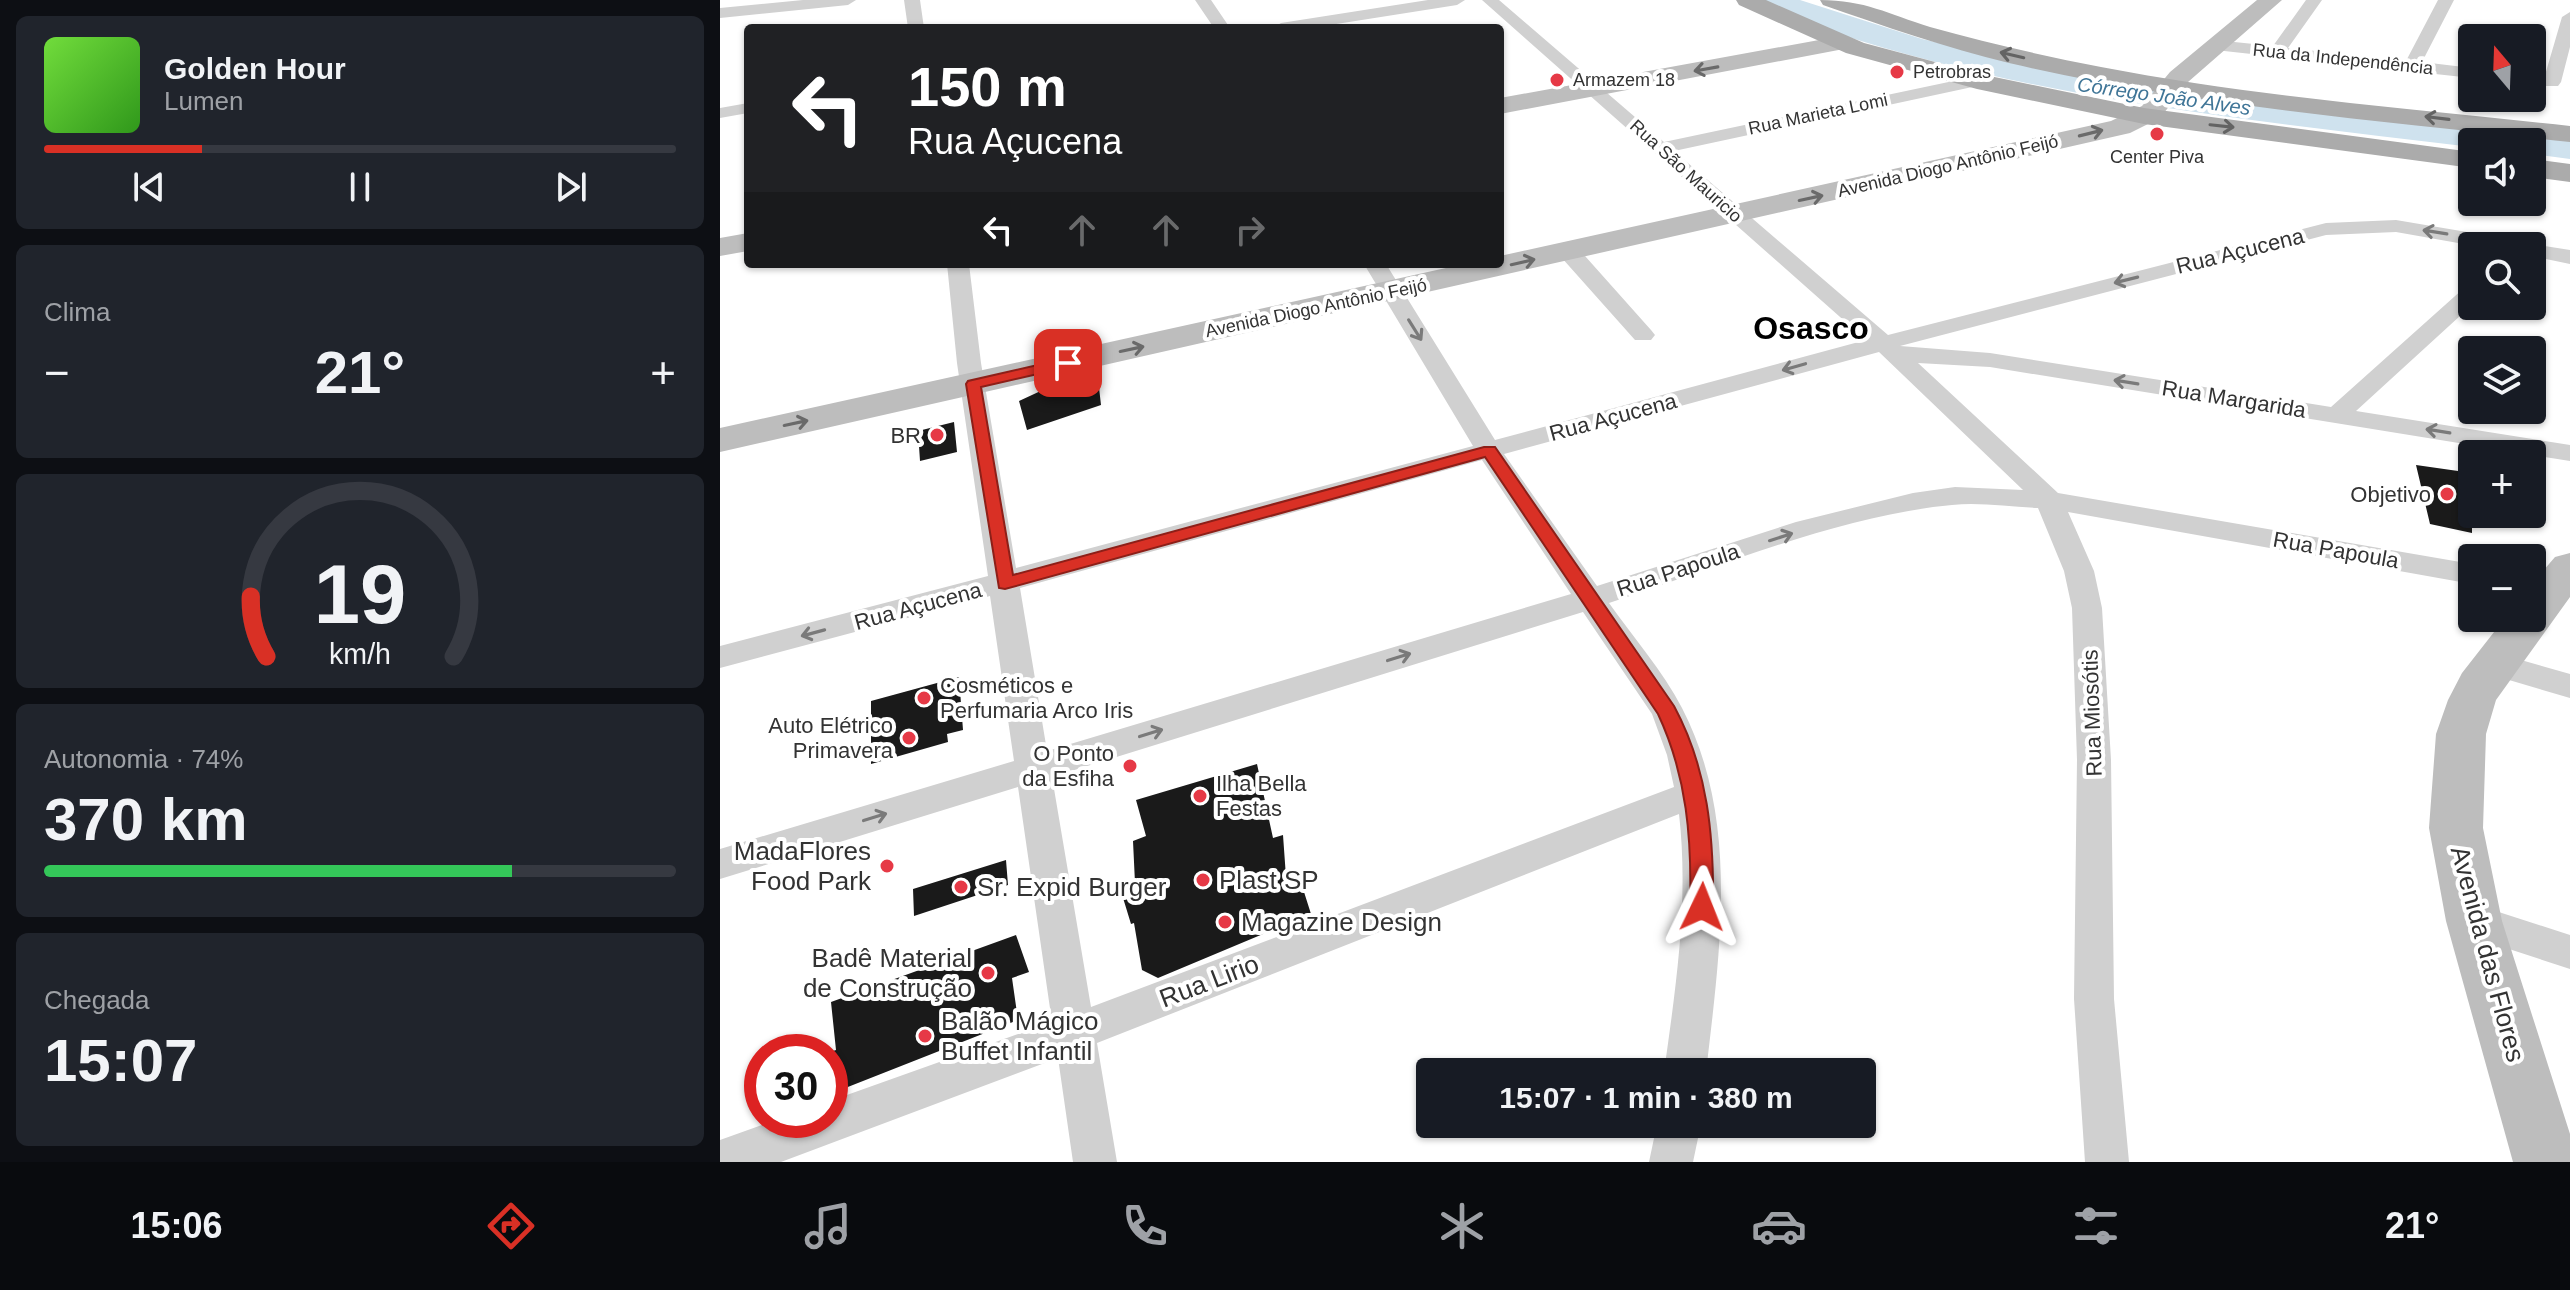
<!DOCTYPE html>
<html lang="pt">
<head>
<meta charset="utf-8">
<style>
	body { margin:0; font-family:Helvetica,sans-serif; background:#20242c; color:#f1f3f6; height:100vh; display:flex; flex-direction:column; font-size:30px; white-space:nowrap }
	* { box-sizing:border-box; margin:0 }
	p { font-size:26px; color:#9ea1a6 }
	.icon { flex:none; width:44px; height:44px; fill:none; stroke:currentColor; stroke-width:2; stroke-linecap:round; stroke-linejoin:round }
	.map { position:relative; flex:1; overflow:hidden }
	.details { display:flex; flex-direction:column; gap:16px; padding:16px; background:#0d0f14; width:720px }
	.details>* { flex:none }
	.hud { position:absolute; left:24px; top:24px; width:760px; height:244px; border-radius:8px; box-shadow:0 2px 6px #0004; background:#202124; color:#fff; overflow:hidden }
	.needle { width:52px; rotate:341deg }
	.controls { position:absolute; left:1738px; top:24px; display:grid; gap:16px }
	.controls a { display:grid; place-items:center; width:88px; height:88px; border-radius:8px; background:#171b24; box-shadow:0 2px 6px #0004; font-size:40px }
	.speed { position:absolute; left:24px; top:1034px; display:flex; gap:16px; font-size:40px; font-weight:700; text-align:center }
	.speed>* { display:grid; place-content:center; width:104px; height:104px; border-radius:50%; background:#171b24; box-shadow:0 2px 6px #0004; line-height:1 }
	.speed .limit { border:12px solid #d22; background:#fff; color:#111 }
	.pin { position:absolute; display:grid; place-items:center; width:68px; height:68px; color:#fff; margin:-34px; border-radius:16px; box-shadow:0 4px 12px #0006 }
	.me { position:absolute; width:88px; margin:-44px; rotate:2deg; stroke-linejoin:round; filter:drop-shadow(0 0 6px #0008) }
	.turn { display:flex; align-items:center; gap:28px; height:168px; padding:0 32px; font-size:36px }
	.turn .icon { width:104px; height:104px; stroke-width:2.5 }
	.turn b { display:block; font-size:56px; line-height:68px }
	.lanes { display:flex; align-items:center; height:76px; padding:0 32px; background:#0003; justify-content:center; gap:40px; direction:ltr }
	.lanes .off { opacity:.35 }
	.big { font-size:60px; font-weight:800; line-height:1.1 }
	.details .widget { flex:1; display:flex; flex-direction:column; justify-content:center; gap:12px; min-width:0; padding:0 28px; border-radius:12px; background:#20242c }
	.details .dial { align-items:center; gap:0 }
	.dial svg { height:208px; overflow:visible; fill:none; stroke:#363941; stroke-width:7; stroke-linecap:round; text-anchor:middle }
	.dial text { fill:#f1f3f6; stroke:none }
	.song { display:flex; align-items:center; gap:24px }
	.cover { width:96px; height:96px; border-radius:12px; background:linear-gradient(135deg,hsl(100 70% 55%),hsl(110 70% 35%)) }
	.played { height:8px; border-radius:4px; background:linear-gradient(90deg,#d93025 25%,#363941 25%) }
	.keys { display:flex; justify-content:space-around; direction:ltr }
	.heat { display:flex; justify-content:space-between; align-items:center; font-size:44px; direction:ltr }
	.charge { height:12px; border-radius:6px; background:linear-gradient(90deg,#34c759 74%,#363941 0) }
	.trip { position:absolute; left:696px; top:1058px; width:460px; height:80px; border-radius:8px; background:#171b24; box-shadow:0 2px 6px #0004; font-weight:800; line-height:80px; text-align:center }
	.dock { display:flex; height:128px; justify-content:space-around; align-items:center; background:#090b0e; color:#9ea1a6 }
	.dock .icon { width:56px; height:56px }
	.dock .selected { color:#d93025 }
	.dock b { font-size:36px; color:#f1f3f6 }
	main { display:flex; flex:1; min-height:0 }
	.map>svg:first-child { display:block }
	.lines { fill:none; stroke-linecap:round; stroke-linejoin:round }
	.river { fill:#cfe2ee; fill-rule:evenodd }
	.building { fill:#1a1a1a }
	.street { fill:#d0d0d0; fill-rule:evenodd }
	.secondary { fill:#bdbdbd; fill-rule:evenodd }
	.primary { fill:#ababab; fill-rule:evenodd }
	.oneway { stroke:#636363 }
	.oneway2 { stroke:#6a6a6a }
	.oneway3 { stroke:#7a7a7a }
	.route { fill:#d93025; stroke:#8d1f18; stroke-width:2 }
	.poi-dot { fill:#e63946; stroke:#fff; stroke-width:3 }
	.labels { text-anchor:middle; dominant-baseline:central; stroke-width:8; stroke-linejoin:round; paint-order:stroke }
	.far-street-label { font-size:18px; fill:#333; stroke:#fff }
	.far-poi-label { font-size:18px; fill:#333; stroke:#fff; text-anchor:start }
	.far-water-label { font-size:20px; font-style:italic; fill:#3f7597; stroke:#fff }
	.street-label { font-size:22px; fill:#333; stroke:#fff }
	.poi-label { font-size:22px; fill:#333; stroke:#fff; text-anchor:end }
	.near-poi-label { font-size:26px; fill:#333; stroke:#fff; text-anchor:start }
	.near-street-label { font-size:26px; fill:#333; stroke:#fff }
	.far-town-label { font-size:32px; font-weight:bold; fill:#000; stroke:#fff }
</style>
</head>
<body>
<main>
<section class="details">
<div class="widget">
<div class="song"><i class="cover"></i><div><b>Golden Hour</b><p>Lumen</p></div></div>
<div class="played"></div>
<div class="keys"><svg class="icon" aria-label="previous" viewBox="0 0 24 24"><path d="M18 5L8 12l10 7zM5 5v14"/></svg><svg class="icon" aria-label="pause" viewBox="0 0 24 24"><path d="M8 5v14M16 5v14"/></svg><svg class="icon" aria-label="next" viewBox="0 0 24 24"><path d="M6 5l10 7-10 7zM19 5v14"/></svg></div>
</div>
<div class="widget"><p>Clima</p>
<div class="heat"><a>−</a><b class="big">21°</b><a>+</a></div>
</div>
<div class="widget dial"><svg viewBox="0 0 100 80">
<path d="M14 69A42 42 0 1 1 86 69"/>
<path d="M14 69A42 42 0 0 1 8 46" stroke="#d93025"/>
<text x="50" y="56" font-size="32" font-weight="700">19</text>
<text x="50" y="72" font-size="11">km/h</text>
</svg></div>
<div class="widget"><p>Autonomia · 74%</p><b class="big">370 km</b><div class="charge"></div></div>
<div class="widget"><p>Chegada</p><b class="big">15:07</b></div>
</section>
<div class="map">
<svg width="1850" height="1162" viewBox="0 0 1850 1162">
	<rect width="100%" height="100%" fill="#fff"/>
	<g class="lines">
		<!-- river -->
		<path class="river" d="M1042,0H1080L1202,39L1355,74L1501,97L1850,139V159L1812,154V142H1752V147C1537,121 1320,100 1113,32C1096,26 1052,14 1042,0Z"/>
	</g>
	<!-- building -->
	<path class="building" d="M377,370L381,405L307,430L299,401L353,376Z
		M234,422L237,452L200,461L198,431Z
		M1696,465L1752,473V533L1710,524Z
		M239,677L243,730L227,734L228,742L151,764V701Z
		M537,764L553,838L563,835L566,877L578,873L591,914L438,978L422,970L414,923L411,924L400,888L415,883L413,841L426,836L416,800Z
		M286,860L288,885L194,916L193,889Z
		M296,935L309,972L292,978L298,1020L110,1094V1052L116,1050L111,1002Z"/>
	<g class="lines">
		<!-- street -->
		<path class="street" d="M83,0H136L128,5L0,18V8Z
			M184,0H200L204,28H188Z
			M475,0H491L510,28H494Z
			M708,0H745L737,5L591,28H553L561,23Z
			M762,0H779L944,142L1257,76L1263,77L1266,81L1257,86L954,151L1168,335L1606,223L1676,220L1800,241L1803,246H1755L1676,232L1606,235L1180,346L1270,353L1611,407L1744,288L1752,286V305L1636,411L1850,445V461L1270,367L1198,363L1338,493L1752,564V584L1348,512L1374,571L1382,608L1391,760L1394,999L1409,1162H1365L1354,999L1357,760L1352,608L1344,571L1318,508C1290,507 1260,502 1232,505C1122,515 995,568 889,603C913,637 943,671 962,708C1020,820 1000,951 986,1072H944C956,986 969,901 959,814L377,1043L397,1162H353L338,1058L61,1162H0V1140L56,1120H110V1101L332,1022L298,787L0,879V849L294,761L270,596L0,668V646L268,576L237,363L227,264H249L261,363L296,568L753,446L644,264H666L775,440L1146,340ZM1159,352L1303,490L1235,487L1193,493L1076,522L877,586L784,454ZM762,460L851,594L327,751L300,588ZM863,612L932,714L947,755L954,787L371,1007L332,777Z
			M1586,0H1602L1568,48L1686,61L1718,0H1734L1702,62L1752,68V78L1495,50L1487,45L1495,40L1553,46Z
			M1850,12V47L1841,82L1838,86H1826L1823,82L1842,17Z
			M28,103V113L0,118V108Z
			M1812,244L1850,250V264L1812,256V246H1804Z
			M849,246L857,247L931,330L935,335L931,340H915L841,257L838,252Z
			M1773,652L1850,674V698L1762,672L1757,664L1762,656Z
			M1754,904L1850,935V969L1740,933L1735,921L1740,909Z
			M937,1124H981L973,1162H929Z"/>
		<!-- secondary -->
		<path class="secondary" d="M1537,0H1562L1468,82L1440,118L1410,133L0,452V428L744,264H780V256L1391,121L1422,106L1450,72Z
			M1121,36L1129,38L1133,43L1129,48L780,114V98Z
			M28,233V251L0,256V238Z
			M1850,553V597L1776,700L1766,734L1763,828L1782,921L1850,1134V1162H1793L1726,921L1709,828L1716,734L1728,700L1742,673L1785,618H1812V584L1835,557Z"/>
		<!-- primary -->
		<path class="primary" d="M1016,0H1046L1144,43L1260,74L1424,108L1752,152V168L1424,124L1257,89L1126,53L1019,5Z
			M1100,0C1145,0 1168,14 1210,27C1267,43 1324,56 1381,67C1536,97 1694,109 1850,126V142C1662,121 1473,106 1289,63C1226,48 1164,26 1103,5Z
			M1812,159L1850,164V182L1812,177Z"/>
	</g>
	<!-- one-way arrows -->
	<defs><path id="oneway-shaft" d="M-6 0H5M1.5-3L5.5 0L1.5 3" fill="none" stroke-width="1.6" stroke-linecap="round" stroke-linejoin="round" transform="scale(2)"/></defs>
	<g class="oneway">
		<use href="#oneway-shaft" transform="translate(1292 55) rotate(-167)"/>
		<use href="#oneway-shaft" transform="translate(1717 118) rotate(-173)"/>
		<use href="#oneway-shaft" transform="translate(1502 126) rotate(6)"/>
	</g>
	<g class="oneway2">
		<use href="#oneway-shaft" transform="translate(986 69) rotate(170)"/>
		<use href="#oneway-shaft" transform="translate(1371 133) rotate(-14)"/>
		<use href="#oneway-shaft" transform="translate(1091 198) rotate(-12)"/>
		<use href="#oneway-shaft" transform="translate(803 262) rotate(-13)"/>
		<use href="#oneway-shaft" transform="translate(412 349) rotate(-12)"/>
		<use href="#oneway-shaft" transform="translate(76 423) rotate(-12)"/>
	</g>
	<g class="oneway3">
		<use href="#oneway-shaft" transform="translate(1715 232) rotate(-171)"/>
		<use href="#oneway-shaft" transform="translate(1406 280) rotate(166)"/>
		<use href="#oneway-shaft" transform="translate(695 330) rotate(58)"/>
		<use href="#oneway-shaft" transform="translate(1074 367) rotate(164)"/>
		<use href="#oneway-shaft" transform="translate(1406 382) rotate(-171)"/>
		<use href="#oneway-shaft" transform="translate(1718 431) rotate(-171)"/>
		<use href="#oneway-shaft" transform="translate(1061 537) rotate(-18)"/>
		<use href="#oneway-shaft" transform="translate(93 633) rotate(165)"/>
		<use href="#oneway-shaft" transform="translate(679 657) rotate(-17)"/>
		<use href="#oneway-shaft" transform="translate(431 733) rotate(-17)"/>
		<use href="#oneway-shaft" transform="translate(155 817) rotate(-17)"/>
	</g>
	<!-- route -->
	<path class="route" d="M348,358L353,359V366L261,387L293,575L764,447H775L954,706C988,769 994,836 993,907L990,914L982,917L974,914L970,907C972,839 967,776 938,714L765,457L285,589L279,588L246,384L248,381Z"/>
	<!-- markers -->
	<g class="poi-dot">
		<circle cx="1177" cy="72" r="8"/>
		<circle cx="837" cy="80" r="8"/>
		<circle cx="1437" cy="134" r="8"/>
		<circle cx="217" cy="435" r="8"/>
		<circle cx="1727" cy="494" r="8"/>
		<circle cx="204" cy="698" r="8"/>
		<circle cx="189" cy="738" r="8"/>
		<circle cx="410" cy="766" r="8"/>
		<circle cx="480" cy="796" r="8"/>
		<circle cx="167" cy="866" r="8"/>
		<circle cx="483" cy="880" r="8"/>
		<circle cx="241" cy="887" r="8"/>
		<circle cx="505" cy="922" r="8"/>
		<circle cx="268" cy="973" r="8"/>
		<circle cx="205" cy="1036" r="8"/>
	</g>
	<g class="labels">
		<!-- far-street labels -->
		<g class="far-street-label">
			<text transform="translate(1623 59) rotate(6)">Rua da Independência</text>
			<text transform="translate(1098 114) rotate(-12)">Rua Marieta Lomi</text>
			<text transform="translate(1228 166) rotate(-13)">Avenida Diogo Antônio Feijó</text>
			<text transform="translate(966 171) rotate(42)">Rua São Mauricio</text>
			<text transform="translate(596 308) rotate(-12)">Avenida Diogo Antônio Feijó</text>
		</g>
		<!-- far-poi labels -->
		<g class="far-poi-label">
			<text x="1193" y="72">Petrobras</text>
			<text x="853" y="80">Armazem 18</text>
			<text x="1437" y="157" text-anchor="middle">Center Piva</text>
		</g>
		<!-- far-water labels -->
		<g class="far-water-label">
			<text transform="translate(1444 96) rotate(8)">Córrego João Alves</text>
		</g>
		<!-- street labels -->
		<g class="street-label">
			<text transform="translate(1520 251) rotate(-14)">Rua Açucena</text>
			<text transform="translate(1514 399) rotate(9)">Rua Margarida</text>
			<text transform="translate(893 417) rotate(-15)">Rua Açucena</text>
			<text transform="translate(1616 550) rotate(10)">Rua Papoula</text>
			<text transform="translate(958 570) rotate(-18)">Rua Papoula</text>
			<text transform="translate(198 606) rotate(-15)">Rua Açucena</text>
			<text transform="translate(1372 713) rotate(-92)">Rua Miosótis</text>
		</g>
		<!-- poi labels -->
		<g class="poi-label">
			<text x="201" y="435">BR</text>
			<text x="1711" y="494">Objetivo</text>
			<text x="220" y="685" text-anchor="start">Cosméticos e<tspan x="220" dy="25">Perfumaria Arco Iris</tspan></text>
			<text x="173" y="725">Auto Elétrico<tspan x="173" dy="25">Primavera</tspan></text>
			<text x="394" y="753">O Ponto<tspan x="394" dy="25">da Esfiha</tspan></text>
			<text x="496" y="783" text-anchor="start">Ilha Bella<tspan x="496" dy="25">Festas</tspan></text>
		</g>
		<!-- near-poi labels -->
		<g class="near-poi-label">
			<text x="151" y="851" text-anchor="end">MadaFlores<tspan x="151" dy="30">Food Park</tspan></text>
			<text x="499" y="880">Plast SP</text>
			<text x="257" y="887">Sr. Expid Burger</text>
			<text x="521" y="922">Magazine Design</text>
			<text x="252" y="958" text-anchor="end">Badê Material<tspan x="252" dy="30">de Construção</tspan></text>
			<text x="221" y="1021">Balão Mágico<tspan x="221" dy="30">Buffet Infantil</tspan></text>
		</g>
		<!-- near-street labels -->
		<g class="near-street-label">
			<text transform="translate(1768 954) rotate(75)">Avenida das Flores</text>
			<text transform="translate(489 981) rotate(-21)">Rua Lirio</text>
		</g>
		<!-- far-town labels -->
		<g class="far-town-label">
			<text x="1091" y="328">Osasco</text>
		</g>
	</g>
</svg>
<div class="controls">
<a><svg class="needle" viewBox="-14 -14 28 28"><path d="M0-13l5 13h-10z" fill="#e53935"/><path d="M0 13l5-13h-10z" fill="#9ea1a6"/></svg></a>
<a><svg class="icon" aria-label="sound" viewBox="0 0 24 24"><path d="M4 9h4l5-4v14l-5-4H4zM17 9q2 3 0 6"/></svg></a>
<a><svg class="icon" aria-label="search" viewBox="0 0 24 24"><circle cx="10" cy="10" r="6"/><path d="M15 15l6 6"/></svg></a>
<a><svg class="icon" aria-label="layers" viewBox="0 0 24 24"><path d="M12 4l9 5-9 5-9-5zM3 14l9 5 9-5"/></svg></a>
<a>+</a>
<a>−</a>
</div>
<div class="speed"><div class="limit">30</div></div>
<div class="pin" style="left:348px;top:363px;background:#d93025"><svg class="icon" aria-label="arrive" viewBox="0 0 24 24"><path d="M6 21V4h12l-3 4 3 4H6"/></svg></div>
<svg class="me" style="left:982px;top:907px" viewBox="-20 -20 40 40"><path d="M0-17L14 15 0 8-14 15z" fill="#d93025" stroke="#fff" stroke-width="4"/></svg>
<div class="trip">15:07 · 1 min · 380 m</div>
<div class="hud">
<div class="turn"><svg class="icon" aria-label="left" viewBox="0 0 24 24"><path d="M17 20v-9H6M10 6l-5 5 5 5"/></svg><div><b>150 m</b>Rua Açucena</div></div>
<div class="lanes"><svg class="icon" aria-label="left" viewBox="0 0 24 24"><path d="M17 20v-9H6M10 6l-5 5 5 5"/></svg><svg class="icon off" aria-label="ahead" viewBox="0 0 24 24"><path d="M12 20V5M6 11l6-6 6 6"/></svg><svg class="icon off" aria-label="ahead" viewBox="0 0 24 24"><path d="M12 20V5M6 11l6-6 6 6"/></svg><svg class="icon off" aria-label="right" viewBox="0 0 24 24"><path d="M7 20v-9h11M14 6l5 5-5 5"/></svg></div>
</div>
</div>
</main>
<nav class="dock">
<b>15:06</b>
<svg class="icon selected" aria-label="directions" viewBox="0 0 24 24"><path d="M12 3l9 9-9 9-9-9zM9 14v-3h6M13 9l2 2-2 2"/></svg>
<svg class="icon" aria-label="music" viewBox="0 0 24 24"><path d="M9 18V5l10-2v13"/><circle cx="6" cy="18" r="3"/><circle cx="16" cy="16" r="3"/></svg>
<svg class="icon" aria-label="phone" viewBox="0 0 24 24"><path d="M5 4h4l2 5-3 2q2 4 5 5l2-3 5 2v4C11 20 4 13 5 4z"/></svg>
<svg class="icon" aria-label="climate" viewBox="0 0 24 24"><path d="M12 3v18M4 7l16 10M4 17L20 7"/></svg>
<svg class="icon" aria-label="car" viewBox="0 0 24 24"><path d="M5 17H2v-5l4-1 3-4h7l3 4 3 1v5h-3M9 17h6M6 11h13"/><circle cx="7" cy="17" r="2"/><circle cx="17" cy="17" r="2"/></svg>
<svg class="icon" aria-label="filters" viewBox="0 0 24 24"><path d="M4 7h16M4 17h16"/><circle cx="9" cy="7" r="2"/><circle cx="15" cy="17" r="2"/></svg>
<b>21°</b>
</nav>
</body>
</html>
